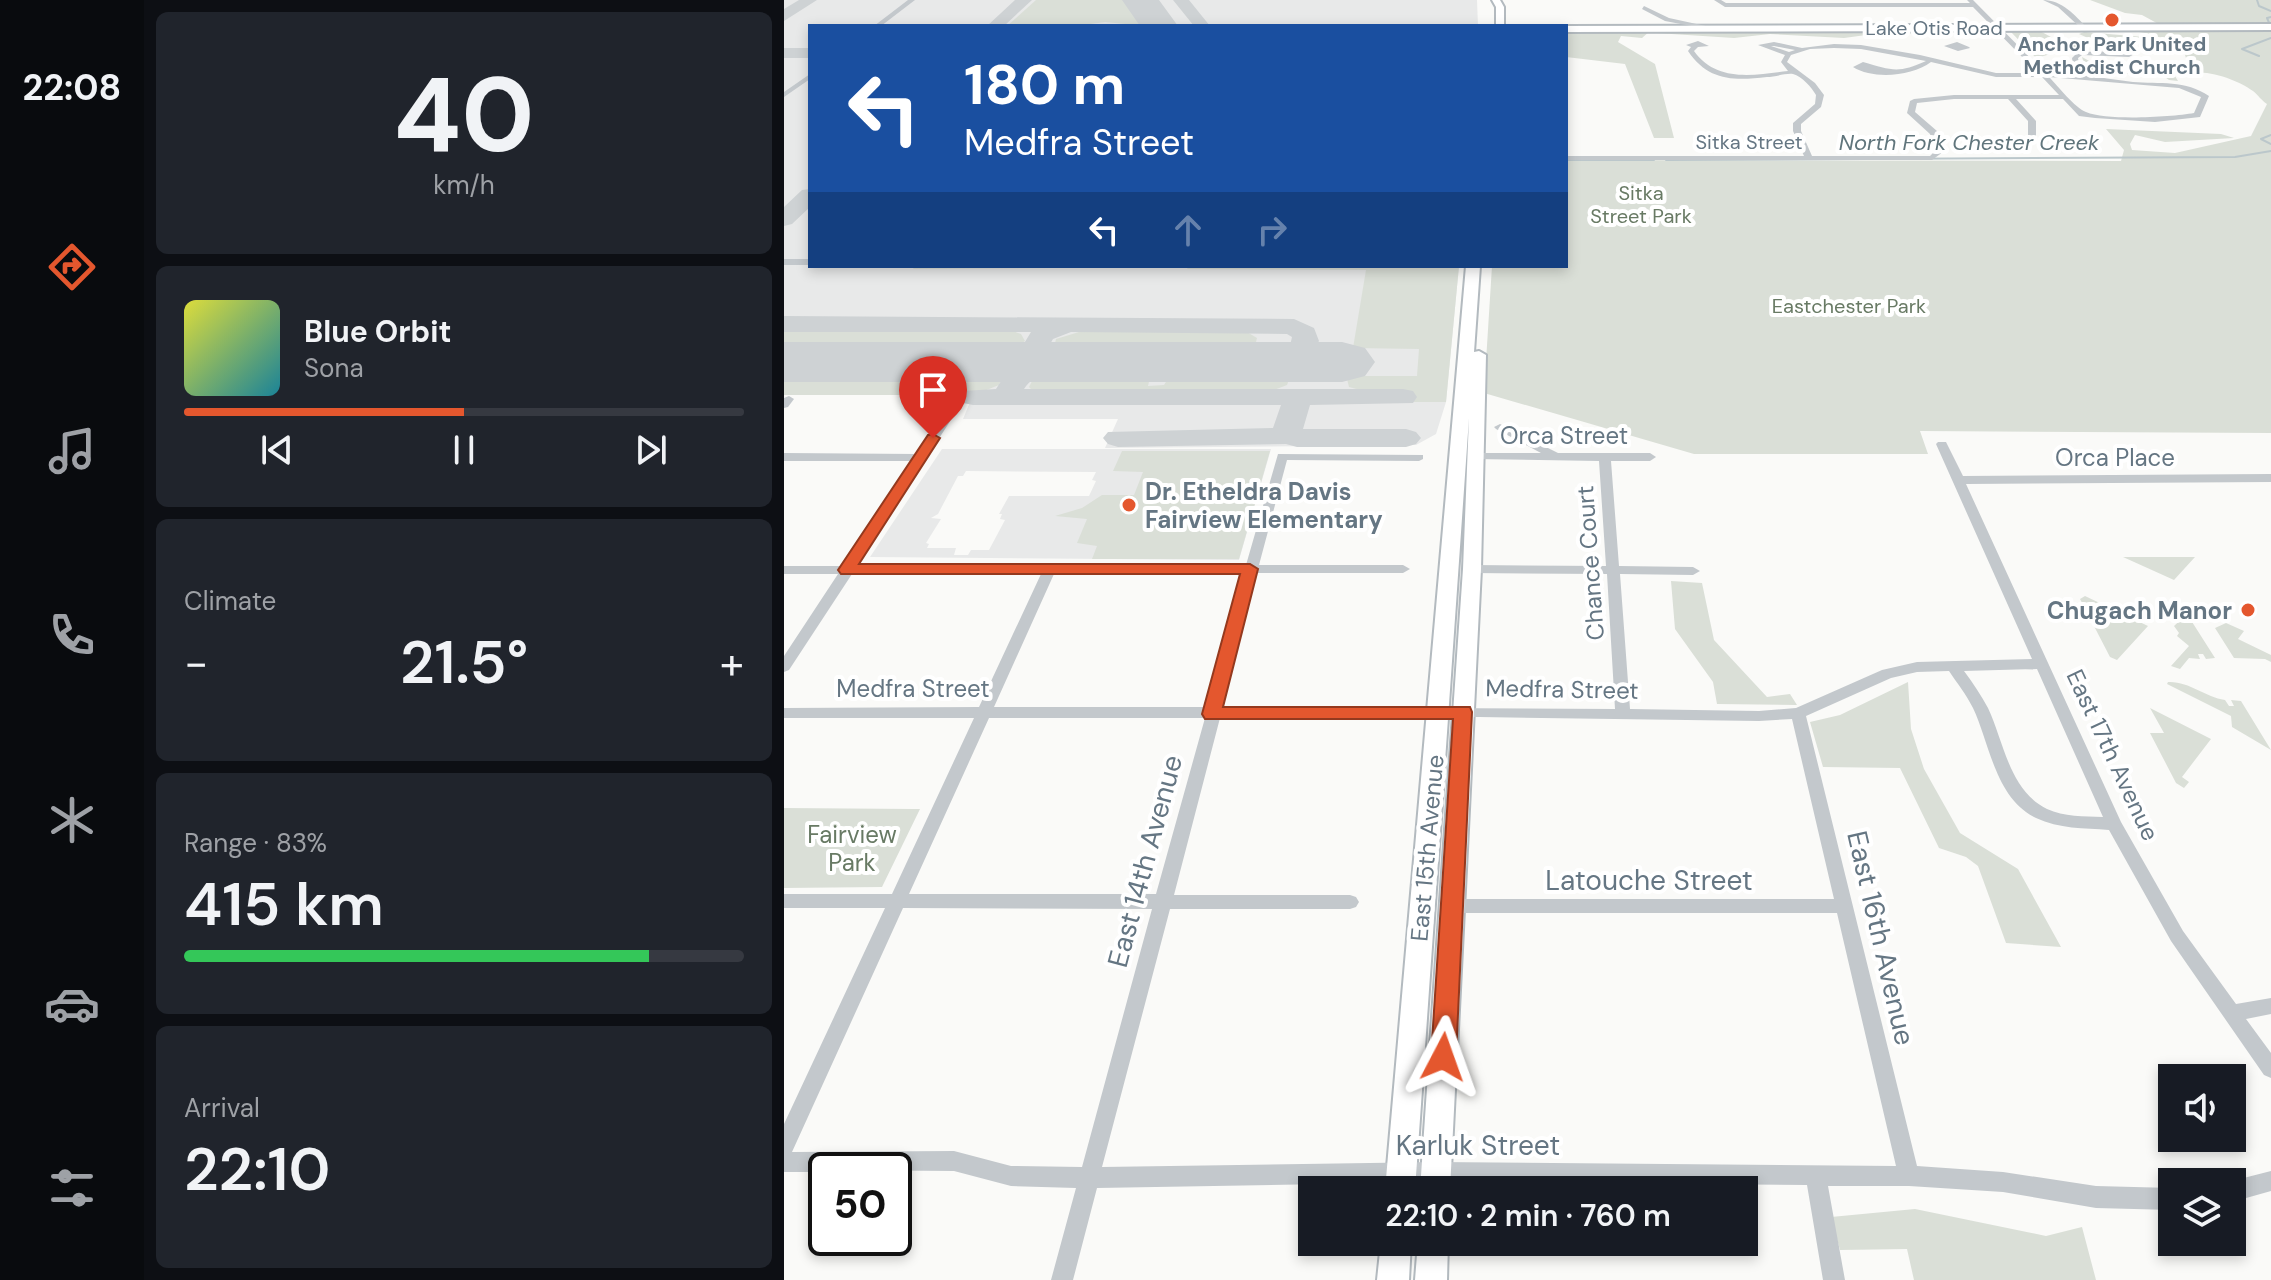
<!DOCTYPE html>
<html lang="en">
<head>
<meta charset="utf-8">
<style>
	body { margin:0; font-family:"DM Sans",sans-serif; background:#20242c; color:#f1f3f6; height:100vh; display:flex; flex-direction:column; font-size:30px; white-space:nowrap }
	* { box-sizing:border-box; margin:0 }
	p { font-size:26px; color:#9ea1a6 }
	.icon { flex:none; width:44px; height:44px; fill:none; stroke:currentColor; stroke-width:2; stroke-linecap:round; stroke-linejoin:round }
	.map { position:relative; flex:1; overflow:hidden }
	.drawer { display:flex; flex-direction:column; gap:12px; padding:12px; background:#0d0f14; width:640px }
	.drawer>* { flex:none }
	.guide { position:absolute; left:24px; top:24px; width:760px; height:244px; border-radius:0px; box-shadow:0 4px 12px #0003; background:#1a4fa0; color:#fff; overflow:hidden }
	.buttons { position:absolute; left:1374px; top:1064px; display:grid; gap:16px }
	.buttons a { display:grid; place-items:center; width:88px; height:88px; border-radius:0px; background:#171b24; box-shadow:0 4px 12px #0003; font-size:40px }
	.speed { position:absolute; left:24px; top:1152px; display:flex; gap:16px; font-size:40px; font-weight:700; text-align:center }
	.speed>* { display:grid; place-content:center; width:104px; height:104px; border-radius:50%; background:#171b24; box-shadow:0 4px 12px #0003; line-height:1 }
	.speed .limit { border:4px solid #111; border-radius:12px; background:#fff; color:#111 }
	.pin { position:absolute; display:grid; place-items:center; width:68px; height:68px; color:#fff; margin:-82px -34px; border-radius:50% 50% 50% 0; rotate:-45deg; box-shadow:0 0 8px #0007 }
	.pin .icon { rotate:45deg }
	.me { position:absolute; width:88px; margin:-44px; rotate:4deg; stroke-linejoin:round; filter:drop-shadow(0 0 6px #0008) }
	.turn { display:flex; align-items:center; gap:28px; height:168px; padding:0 24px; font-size:36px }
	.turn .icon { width:104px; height:104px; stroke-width:2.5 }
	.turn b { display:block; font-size:56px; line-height:68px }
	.lanes { display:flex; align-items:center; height:76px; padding:0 24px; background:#0003; justify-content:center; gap:40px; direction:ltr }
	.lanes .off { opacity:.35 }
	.big { font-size:60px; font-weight:600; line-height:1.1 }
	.drawer .widget { flex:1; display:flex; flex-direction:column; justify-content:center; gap:12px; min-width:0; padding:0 28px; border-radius:12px; background:#20242c }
	.drawer .dial { align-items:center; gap:0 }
	.dial b { font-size:104px; line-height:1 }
	.song { display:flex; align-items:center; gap:24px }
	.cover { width:96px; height:96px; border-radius:12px; background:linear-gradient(135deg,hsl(60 70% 55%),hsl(190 70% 35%)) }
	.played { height:8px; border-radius:4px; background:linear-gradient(90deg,#e4572e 50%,#363941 50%) }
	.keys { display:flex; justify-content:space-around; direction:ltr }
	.heat { display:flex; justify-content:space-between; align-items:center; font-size:44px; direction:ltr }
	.charge { height:12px; border-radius:6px; background:linear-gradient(90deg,#34c759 83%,#363941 0) }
	.trip { position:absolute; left:514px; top:1176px; width:460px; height:80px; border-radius:0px; background:#171b24; box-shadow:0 4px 12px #0003; font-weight:600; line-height:80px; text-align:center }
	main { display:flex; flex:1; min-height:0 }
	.menu { display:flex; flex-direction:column; width:144px; justify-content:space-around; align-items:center; background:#090b0e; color:#9ea1a6 }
	.menu .icon { width:56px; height:56px }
	.menu .selected { color:#e4572e }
	.menu b { font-size:36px; color:#f1f3f6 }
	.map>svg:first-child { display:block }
	.built { fill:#e8e9e9; fill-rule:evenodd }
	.green { fill:#dadfd7 }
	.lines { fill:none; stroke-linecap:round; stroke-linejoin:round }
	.stream { stroke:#bbc7cb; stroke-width:2 }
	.taxiway { fill:#ced2d4; fill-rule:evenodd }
	.runway { fill:#ced2d4; fill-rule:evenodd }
	.secondary-casing { stroke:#b3babf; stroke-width:4 }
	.street { fill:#c3c8cc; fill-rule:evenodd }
	.secondary { fill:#fff; fill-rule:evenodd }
	.route { fill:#e4572e; stroke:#94391e; stroke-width:2 }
	.poi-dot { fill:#e4572e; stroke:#fff; stroke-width:3 }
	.labels { text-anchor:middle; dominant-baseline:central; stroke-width:8; stroke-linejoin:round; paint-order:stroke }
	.far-street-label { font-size:20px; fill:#657683; stroke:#fff }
	.far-poi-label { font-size:20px; font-weight:bold; fill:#657683; stroke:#fff }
	.far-park-label { font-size:20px; fill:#687a64; stroke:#fff }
	.far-water-label { font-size:22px; font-style:italic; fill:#60757c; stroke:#fff }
	.street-label { font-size:24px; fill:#657683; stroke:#fff }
	.poi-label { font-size:24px; font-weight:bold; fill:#657683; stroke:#fff; text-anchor:start }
	.park-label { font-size:24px; fill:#687a64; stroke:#fff }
	.near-street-label { font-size:28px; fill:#657683; stroke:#fff }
</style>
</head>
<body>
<main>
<nav class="menu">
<b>22:08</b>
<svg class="icon selected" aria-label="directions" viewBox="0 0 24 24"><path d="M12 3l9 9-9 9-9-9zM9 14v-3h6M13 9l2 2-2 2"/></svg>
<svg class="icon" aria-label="music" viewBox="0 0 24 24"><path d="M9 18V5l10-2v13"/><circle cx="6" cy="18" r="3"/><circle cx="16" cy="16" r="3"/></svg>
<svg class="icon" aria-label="phone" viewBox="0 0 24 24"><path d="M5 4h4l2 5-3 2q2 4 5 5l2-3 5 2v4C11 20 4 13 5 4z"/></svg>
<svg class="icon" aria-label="climate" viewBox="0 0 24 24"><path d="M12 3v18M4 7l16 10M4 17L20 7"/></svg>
<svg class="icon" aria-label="car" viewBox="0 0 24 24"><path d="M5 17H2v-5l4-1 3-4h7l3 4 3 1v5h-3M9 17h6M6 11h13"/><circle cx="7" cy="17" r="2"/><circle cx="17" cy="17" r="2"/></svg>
<svg class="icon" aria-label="filters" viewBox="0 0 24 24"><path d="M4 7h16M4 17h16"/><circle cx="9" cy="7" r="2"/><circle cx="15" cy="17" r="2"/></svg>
</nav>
<section class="drawer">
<div class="widget dial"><b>40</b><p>km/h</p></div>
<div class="widget">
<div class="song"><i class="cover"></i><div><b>Blue Orbit</b><p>Sona</p></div></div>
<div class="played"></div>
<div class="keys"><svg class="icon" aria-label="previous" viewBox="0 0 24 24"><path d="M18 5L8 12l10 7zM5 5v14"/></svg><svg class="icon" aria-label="pause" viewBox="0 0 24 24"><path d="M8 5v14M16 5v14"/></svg><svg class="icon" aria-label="next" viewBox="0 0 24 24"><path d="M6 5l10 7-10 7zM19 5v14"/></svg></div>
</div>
<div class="widget"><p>Climate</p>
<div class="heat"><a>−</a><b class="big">21.5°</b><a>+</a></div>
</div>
<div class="widget"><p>Range · 83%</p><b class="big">415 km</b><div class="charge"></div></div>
<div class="widget"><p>Arrival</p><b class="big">22:10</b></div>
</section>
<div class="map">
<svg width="1487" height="1280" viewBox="0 0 1487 1280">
	<rect width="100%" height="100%" fill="#fafaf8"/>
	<!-- built -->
	<path class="built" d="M0,0H693L694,26H26V266H675L662,402L652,434L632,445L321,448L334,419H179L189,395H0Z
		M158,449H487L455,560L86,557ZM182,471L312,472L308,480L312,481L305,496H225L215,514H218L216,519L221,520L205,550H187L184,555H170L172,548H143L145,544L142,543L157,519L147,518L154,514L174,476H179Z"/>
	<!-- green -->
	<path class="green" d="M252,0H343L362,26L321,22L292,26H223Z
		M1306,0H1487V27H1380L1358,15L1341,13Z
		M1021,30L1030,32L1170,31L1167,34L1097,33L1060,38L986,34L950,38L872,33Z
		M1343,30L1487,31V433L1136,431L1144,454H910L700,393L708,266H782V160L1337,161L1340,150L1322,129L1437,134L1450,138L1381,142L1351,135L1346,144L1348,150L1391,153L1467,136L1483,104C1478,101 1474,95 1469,91C1450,77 1413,66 1391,76L1394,81L1385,80L1374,72L1344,74L1302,70L1298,57L1307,62L1357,69L1356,64L1371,67L1404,64L1399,49L1373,41L1325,39L1323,44H1298L1299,50H1282L1252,58L1227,32L1256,31L1276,42L1304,38L1295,34L1300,32L1372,38L1373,35Z
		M782,31H866L858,38L837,36L834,42L871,64L890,138H870L841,64L782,57Z
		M131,266H394L395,267L129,269Z
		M405,266H675L662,402H628V391H580L565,387L563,379L566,376H633L635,349L569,348L582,270L403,269Z
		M0,331H229L237,334L241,341L232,348L216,352L0,351Z
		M295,332H463L473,338L471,346L451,351L278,352L270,348L272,339Z
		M0,373H202L212,375L217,380L215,385L190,395H0Z
		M269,373H367L364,386L380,385L387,374H501L506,377L503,385L490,390H248L245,387L249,379Z
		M338,451H486L455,559H308L313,546L293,543L303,519L271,516L298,508L318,495H350L359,472L329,471Z
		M1339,557H1411L1390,580Z
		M887,581L918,583L930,640L983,697L1006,694L1013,705L933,704L929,682L891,629Z
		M1301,596L1364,626L1333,660L1326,657L1296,599Z
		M1403,614L1431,658L1422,659L1419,654H1414L1416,659L1405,658L1396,669L1387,666L1405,646L1393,636L1395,633L1390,626Z
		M1442,623L1460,631L1454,639L1487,655V662L1481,659L1450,658L1431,628Z
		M1124,682L1127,729L1140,769L1176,833L1234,869L1277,947L1222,943L1194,866L1182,857L1155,848L1116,768L1039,767L1026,722L1056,715Z
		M1384,682C1405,681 1421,697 1441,700L1445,706H1450L1447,700L1457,701L1487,750L1448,727L1447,716L1383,684Z
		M1366,708L1427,739L1398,777L1405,782L1400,788L1392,783L1366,733H1380Z
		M0,808L130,809H136L98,887L0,888Z
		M1131,1209L1262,1236L1298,1227L1312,1280H1130L1123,1249L1056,1250L1047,1217Z"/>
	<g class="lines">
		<!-- stream -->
		<path class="stream" d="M1473,0L1475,6L1487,11
			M1486,25L1483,18L1487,17
			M1475,56L1458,49L1487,38
			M1487,135L1477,139L1487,144
			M782,160H870
			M882,160L1451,157L1487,151"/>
		<!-- taxiway -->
		<path class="taxiway" d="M15,0H33L0,21V9Z
			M231,0H248L220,26H203Z
			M389,0H405L426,26H410Z
			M0,48H26V58H0Z
			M26,189V207L8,224L0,226V207L18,190Z
			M0,316L510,319L530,328L535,341C524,359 502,373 479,368L476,362L479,356L506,346L508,337L503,334L287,332L269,339L258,358L287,354L297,356L300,362L297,368C278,372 252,370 240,389H619L629,391L633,397L629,403L526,405L519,429H622L632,432L637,438L632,444L622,447H513L502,444L334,447L324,444L319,438L324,432L489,428L497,405H189L179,403L175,397L179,391L212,389L219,378L216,372L196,368L193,362L196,356L206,354L230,360L247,332H0Z"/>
		<!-- runway -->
		<path class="runway" d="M338,0H375L394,26H356Z
			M0,342H558L581,348L591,362L581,376L558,382H0Z"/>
		<!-- secondary casing -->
		<g class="secondary-casing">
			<path id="secondary" d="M708,0H716L720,7V26H712V7Z
				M1487,24V30L782,32V26Z
				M682,266H696L690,352L695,351L702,355L697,569L666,1190H636L679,569L685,418L631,1190H601Z
				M597,1242H627L625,1280H593Z
				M634,1242H664L663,1280H631Z"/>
		</g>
		<!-- street -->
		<path class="street" d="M124,0H131L97,26H90Z
			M930,0H937L942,3H1186L1183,0H1189L1261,73H1290L1288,58L1294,52L1347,51L1334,46L1336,43L1356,51L1345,57L1298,55L1294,58L1297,74C1314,77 1332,80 1349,82C1375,84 1402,80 1425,96L1416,117L1371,122L1311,118L1295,116L1279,99H1232L1252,121V136L1248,138L1244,136V121L1224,99H1170L1133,103L1131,112L1153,131L1159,152L1148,160H782V156H1020L1009,131V123L1031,104L1032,95C1028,88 1018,76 1009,74C1002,73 990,77 983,77C950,81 924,81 904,51L907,47L902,45L914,41L925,46L914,47L910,51C933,83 970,75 1004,71L997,62L1001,55L974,45L990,42L1018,48L1050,44L1077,45L1136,55L1212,73H1254L1189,7H941ZM987,46H990L1011,50L1005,52ZM1050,48L1077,49L1142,61C1114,74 1107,70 1079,62L1069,67C1090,80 1128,76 1147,62L1212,77H1258L1275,95H1170L1130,99L1126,101L1123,113L1146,134L1151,151L1146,156H1028L1017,131V124L1037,107L1040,95L1031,83L1003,62L1007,55L1026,49ZM1265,77L1395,88L1417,97L1410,113C1387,117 1323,121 1302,112C1291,108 1274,86 1265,77Z
			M1259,0C1278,0 1291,15 1303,28L1298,29L1274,7Z
			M860,6L885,18L931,28L928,30L881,21L858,9Z
			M1173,42L1185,47L1186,48L1174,51L1160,46Z
			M26,74V79L0,97V92Z
			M0,259H26V265H0Z
			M176,395L181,398L73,566L462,565L494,454L639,455V459L635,461L503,460L475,565H619L626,569L619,573H473L438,707L831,709L823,574L688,573L681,569L688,565L822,566L815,461L689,459V455L693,453H757L712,429L710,427L716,424L774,453H866L872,457L866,461H827L835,566L909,567L916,571L909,575L836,574L846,709L975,711L1012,708L1098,670L1133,662L1248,659L1152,444L1154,442H1162L1179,476L1487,474V482L1182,484L1337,822L1399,931L1452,1004L1487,998V1014L1462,1019L1487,1053V1078L1480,1075L1387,941L1325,830C1300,828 1275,829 1252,818C1211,798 1206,744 1189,708C1182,694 1173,683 1165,671L1133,672L1107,678L1022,716L1133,1166L1219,1172L1312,1186L1388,1188V1210L1312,1208L1219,1192L1125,1186H1044L1061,1280H1039L1023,1185L652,1182L313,1188L289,1280H267L292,1188L227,1186L170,1171L42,1170V1172H0V1124L101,908H0V894H108L190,718H0V708L195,707L257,574H68L5,670L0,672V656L54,574H0V566H60L129,461H0V453L133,454L172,396ZM460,573L424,707H210L270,574ZM1253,669L1319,817C1300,816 1280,817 1263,809C1225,790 1220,742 1204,708C1197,695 1189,683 1180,671ZM695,717L975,721L1008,719L1050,899H668L662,901L659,906L662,911L668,913H1053L1112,1166L652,1162L318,1167L386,909H566L572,907L575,902L572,897L566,895H390L436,718ZM205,718H421L372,894H125ZM119,908L368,909L298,1167L227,1166L170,1151L8,1152Z
			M5,396L10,399L4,407L0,408V398Z
			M1487,1171V1191L1448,1202V1182H1444Z"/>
		<!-- secondary -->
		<use href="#secondary" class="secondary"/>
	</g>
	<!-- route -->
	<path class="route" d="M149,434L156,438L75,564H466L474,569L439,707H686L688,712L672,1057L668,1065L659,1068L651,1065L647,1057L669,719H421L418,714L456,574H57L54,570L144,435Z"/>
	<!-- markers -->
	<g class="poi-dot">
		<circle cx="1328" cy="20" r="8"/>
		<circle cx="345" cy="505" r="8"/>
		<circle cx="1464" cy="610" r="8"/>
	</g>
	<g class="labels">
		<!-- far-street labels -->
		<g class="far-street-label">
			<text x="1150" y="28">Lake Otis Road</text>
			<text x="965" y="142">Sitka Street</text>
		</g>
		<!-- far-poi labels -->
		<g class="far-poi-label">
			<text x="1328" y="44">Anchor Park United<tspan x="1328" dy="23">Methodist Church</tspan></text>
		</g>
		<!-- far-park labels -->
		<g class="far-park-label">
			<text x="857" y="193">Sitka<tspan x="857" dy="23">Street Park</tspan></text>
			<text x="1065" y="306">Eastchester Park</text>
		</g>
		<!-- far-water labels -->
		<g class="far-water-label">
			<text x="1185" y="142">North Fork Chester Creek</text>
		</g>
		<!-- street labels -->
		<g class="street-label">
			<text x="780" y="435">Orca Street</text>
			<text x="1331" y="457">Orca Place</text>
			<text transform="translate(806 563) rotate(-94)">Chance Court</text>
			<text x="129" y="688">Medfra Street</text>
			<text transform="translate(778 689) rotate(1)">Medfra Street</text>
			<text transform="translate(1329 755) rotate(65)">East 17th Avenue</text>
			<text transform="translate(643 848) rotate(-85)">East 15th Avenue</text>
		</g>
		<!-- poi labels -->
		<g class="poi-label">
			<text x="361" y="491">Dr. Etheldra Davis<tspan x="361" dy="28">Fairview Elementary</tspan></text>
			<text x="1448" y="610" text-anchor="end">Chugach Manor</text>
		</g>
		<!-- park labels -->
		<g class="park-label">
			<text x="68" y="834">Fairview<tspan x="68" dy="28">Park</tspan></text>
		</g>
		<!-- near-street labels -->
		<g class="near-street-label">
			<text transform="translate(361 861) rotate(-75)">East 14th Avenue</text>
			<text x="865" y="880">Latouche Street</text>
			<text transform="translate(1097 938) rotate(77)">East 16th Avenue</text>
			<text x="694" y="1145">Karluk Street</text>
		</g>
	</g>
</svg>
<div class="buttons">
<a><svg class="icon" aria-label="sound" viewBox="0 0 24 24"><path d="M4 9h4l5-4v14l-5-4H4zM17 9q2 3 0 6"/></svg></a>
<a><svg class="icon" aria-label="layers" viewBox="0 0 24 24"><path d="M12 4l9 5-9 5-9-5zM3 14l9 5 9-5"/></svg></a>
</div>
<div class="speed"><div class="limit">50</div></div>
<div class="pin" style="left:149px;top:438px;background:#d93025"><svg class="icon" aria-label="arrive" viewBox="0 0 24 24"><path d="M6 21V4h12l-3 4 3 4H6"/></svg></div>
<svg class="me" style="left:659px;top:1057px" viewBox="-20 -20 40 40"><path d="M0-17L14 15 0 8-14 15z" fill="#e4572e" stroke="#fff" stroke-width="4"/></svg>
<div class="trip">22:10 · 2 min · 760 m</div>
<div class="guide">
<div class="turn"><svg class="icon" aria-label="left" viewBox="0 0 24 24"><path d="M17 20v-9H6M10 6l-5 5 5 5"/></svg><div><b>180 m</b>Medfra Street</div></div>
<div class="lanes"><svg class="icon" aria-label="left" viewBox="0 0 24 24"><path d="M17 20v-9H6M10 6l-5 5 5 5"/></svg><svg class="icon off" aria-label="ahead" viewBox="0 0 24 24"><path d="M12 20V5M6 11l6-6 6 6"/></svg><svg class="icon off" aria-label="right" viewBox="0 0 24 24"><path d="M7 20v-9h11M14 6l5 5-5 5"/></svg></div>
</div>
</div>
</main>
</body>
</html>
